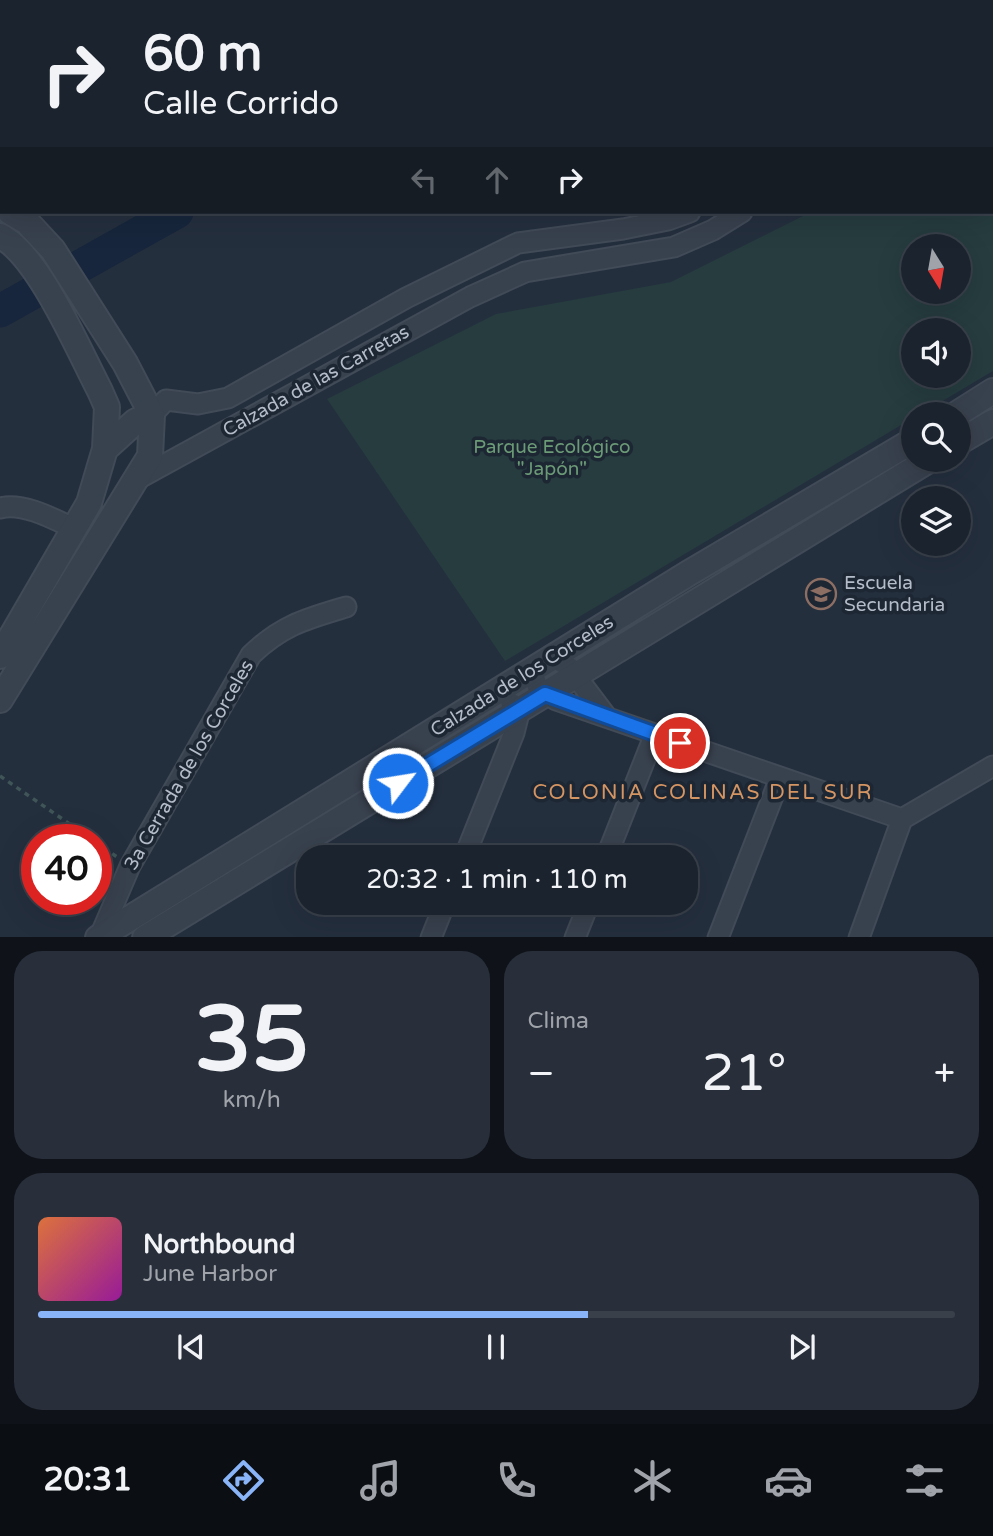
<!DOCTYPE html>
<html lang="es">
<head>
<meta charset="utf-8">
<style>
	body { margin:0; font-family:"Varela Round",sans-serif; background:#282f3a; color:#f1f3f6; height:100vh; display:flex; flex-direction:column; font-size:26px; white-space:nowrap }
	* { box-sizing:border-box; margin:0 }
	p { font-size:23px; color:#a0a4aa }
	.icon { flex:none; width:38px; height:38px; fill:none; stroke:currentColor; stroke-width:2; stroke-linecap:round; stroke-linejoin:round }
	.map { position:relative; height:937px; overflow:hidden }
	.panel { display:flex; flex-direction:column; gap:14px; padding:14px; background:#0f1319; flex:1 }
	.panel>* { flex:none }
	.guide { position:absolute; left:0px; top:0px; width:994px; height:214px; box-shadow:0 7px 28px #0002,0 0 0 2px #39404a; background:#1b232e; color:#f1f3f6; overflow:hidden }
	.needle { width:46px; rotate:169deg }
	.controls { position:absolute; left:901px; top:234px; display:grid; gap:14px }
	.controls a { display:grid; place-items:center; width:70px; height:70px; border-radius:50%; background:#1b232e; box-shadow:0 7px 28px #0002,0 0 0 2px #39404a; font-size:35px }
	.speed { position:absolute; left:21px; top:824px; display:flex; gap:14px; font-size:35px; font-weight:700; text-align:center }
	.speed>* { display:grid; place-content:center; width:91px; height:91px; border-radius:50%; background:#1b232e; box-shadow:0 7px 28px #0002,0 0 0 2px #39404a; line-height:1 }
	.speed .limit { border:10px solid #d22; background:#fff; color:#111 }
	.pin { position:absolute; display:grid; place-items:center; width:60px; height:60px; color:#fff; margin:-30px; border:4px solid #fff; border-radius:50%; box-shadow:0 2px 7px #0007 }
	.me { position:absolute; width:77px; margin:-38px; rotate:59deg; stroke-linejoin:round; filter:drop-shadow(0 0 5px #0008) }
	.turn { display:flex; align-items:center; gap:24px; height:147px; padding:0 28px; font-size:32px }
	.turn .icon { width:91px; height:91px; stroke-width:2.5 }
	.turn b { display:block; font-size:49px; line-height:60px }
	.lanes { display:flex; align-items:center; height:66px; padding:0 28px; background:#0003; justify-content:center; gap:35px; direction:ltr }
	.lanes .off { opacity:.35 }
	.big { font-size:52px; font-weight:600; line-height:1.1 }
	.panel .card { flex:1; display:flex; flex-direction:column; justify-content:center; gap:10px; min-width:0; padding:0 24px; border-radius:28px; background:#282f3a }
	.panel .dial { align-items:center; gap:0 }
	.dial b { font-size:91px; line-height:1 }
	.song { display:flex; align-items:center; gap:21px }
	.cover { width:84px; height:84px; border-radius:10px; background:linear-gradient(135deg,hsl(20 70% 55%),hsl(300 70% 35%)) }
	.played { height:7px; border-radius:4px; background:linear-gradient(90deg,#8ab4f8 60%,#39404a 60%) }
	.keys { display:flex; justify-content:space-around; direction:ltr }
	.heat { display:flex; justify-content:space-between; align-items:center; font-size:38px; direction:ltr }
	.panel .tiles { flex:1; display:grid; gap:14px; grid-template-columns:1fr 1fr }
	.card:last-child { grid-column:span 2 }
	.trip { position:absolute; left:296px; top:845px; width:402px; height:70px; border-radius:28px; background:#1b232e; box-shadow:0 7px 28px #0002,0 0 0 2px #39404a; font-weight:600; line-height:70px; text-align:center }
	.menu { display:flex; height:112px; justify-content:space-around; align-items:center; background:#0b0e12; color:#a0a4aa }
	.menu .icon { width:49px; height:49px }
	.menu .active { color:#8ab4f8 }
	.menu b { font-size:32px; color:#f1f3f6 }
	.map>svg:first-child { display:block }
	.green { fill:#263c3f; fill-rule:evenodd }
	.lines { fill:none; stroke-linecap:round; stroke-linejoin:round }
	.river { stroke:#17263c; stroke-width:33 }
	.minor-casing { stroke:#414a57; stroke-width:23 }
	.tertiary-casing { stroke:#414a57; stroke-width:28 }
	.path { stroke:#3f5557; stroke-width:3.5; stroke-dasharray:5 5; stroke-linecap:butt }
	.minor { stroke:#38414e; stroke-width:19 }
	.tertiary { stroke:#38414e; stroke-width:24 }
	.route-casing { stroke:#114b97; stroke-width:18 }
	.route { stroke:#1a73e8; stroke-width:12 }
	.labels { text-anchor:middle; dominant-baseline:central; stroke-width:7; stroke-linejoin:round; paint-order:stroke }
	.street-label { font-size:19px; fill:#b4bcc9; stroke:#1d2633 }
	.park-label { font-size:19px; fill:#6b9a76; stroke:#1d2633 }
	.poi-label { font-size:19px; fill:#b4bcc9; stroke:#1d2633; text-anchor:start }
	.neighbourhood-label { font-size:21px; letter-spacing:2px; fill:#d59563; stroke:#1d2633 }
</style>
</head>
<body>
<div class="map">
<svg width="993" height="938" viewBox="0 0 993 938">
	<rect width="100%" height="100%" fill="#242f3e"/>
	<!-- green -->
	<path class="green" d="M993,79V371L919,415H914L913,418L505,661L327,399L496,314L671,282L811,212H992ZM914,247H959V292H914ZM914,331H959V376H914Z"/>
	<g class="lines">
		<!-- river -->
		<path class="river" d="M904,2L905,0
			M0,311L177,212"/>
		<!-- minor casing -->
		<g class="minor-casing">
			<path id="minor" d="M800,0L801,2
				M34,2L40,0
				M992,23H993
				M992,52L993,51
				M152,415L166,400L198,404L228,398L406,298L518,243L623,229L668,220L690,212
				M136,480L470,297L525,272L674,247L713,230L742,212
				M0,508C23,502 54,519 75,529
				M553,657L569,667L606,716
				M532,670L538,688L556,700L902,819
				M464,858L514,733L518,717L511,703
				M606,858L655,734
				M100,936L130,866L251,655C282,625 306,619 346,607
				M431,938L445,903
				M575,938L589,903
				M718,938L780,778
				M859,938L902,819L993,766"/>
		</g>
		<!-- tertiary casing -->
		<g class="tertiary-casing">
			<path id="tertiary" d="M0,236C38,254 79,351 100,391L107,407L105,449
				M955,415L993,391
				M959,442L993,422
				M0,656L89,503L105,449L136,421L152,415
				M0,700L150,456L152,415L125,363L53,250L27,222L10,212
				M98,938L689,573L914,440
				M145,938L929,460"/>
		</g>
		<!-- path -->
		<path class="path" d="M0,776L93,840
			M96,842L117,857"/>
		<!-- minor -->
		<use href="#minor" class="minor"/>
		<!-- tertiary -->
		<use href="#tertiary" class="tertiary"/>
	</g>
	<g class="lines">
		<!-- route casing -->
		<g class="route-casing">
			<path id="route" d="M398,783L545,694L680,743"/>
		</g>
		<!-- route -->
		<use href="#route" class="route"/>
	</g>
	<!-- icons -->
	<defs>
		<g id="school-ring" transform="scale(1.575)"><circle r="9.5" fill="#1d2633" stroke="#8d6e63" stroke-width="1.5"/><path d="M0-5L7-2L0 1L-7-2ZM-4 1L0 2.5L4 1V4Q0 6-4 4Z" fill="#8d6e63"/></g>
	</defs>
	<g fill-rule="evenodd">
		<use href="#school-ring" x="821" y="594"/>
	</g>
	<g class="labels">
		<!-- street labels -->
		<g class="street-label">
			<text transform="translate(316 381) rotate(-29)">Calzada de las Carretas</text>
			<text transform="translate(522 676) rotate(-32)">Calzada de los Corceles</text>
			<text transform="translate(189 765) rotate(-60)">3a Cerrada de los Corceles</text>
		</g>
		<!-- park labels -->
		<g class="park-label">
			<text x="552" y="447">Parque Ecológico<tspan x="552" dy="22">"Japón"</tspan></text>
		</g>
		<!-- poi labels -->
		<g class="poi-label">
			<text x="844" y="583">Escuela<tspan x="844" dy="22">Secundaria</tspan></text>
		</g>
		<!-- neighbourhood labels -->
		<g class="neighbourhood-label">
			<text x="703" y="792">COLONIA COLINAS DEL SUR</text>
		</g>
	</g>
</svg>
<div class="controls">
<a><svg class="needle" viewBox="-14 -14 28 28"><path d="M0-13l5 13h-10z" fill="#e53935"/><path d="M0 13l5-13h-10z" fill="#a0a4aa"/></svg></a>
<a><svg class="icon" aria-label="sound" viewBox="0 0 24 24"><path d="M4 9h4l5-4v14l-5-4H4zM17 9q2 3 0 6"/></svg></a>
<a><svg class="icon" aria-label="search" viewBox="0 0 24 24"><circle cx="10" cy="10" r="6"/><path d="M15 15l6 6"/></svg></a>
<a><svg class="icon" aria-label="layers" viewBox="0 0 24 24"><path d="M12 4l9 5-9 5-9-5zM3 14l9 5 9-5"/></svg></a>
</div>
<div class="speed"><div class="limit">40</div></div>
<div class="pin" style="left:680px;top:743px;background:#d93025"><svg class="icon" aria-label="arrive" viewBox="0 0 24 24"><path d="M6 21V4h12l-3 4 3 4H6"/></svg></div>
<svg class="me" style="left:398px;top:783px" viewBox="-20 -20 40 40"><circle r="17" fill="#1a73e8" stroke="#fff" stroke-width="3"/><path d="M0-11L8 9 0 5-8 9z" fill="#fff"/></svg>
<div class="trip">20:32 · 1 min · 110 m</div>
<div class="guide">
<div class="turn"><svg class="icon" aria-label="right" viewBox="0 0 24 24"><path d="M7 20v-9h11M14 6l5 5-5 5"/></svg><div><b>60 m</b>Calle Corrido</div></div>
<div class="lanes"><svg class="icon off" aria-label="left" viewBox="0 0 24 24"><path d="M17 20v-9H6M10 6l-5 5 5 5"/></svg><svg class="icon off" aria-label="ahead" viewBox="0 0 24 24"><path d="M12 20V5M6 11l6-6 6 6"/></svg><svg class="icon" aria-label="right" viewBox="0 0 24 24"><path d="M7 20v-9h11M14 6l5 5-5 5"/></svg></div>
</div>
</div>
<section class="panel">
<div class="tiles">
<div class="card dial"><b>35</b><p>km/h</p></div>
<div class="card"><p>Clima</p>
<div class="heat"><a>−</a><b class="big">21°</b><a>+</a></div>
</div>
<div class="card">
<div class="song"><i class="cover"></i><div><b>Northbound</b><p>June Harbor</p></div></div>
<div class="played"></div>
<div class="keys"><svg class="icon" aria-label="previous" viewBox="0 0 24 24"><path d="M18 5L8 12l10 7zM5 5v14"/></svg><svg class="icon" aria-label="pause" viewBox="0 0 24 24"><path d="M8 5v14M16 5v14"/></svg><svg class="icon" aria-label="next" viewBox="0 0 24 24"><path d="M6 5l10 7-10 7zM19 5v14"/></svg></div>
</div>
</div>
</section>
<nav class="menu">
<b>20:31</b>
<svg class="icon active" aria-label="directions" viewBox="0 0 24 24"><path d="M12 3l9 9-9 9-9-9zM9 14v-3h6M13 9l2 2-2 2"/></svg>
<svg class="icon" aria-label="music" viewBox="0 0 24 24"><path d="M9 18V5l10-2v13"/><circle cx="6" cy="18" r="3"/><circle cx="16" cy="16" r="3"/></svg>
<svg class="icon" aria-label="phone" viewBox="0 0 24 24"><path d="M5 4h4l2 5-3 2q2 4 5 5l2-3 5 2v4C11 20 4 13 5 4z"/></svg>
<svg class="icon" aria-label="climate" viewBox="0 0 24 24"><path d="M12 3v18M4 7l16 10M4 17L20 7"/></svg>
<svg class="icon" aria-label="car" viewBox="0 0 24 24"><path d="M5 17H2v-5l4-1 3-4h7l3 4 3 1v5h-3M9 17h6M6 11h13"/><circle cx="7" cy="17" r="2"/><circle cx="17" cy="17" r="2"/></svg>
<svg class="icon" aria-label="filters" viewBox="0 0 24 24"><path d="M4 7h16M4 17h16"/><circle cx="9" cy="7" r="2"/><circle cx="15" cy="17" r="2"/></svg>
</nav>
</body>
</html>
